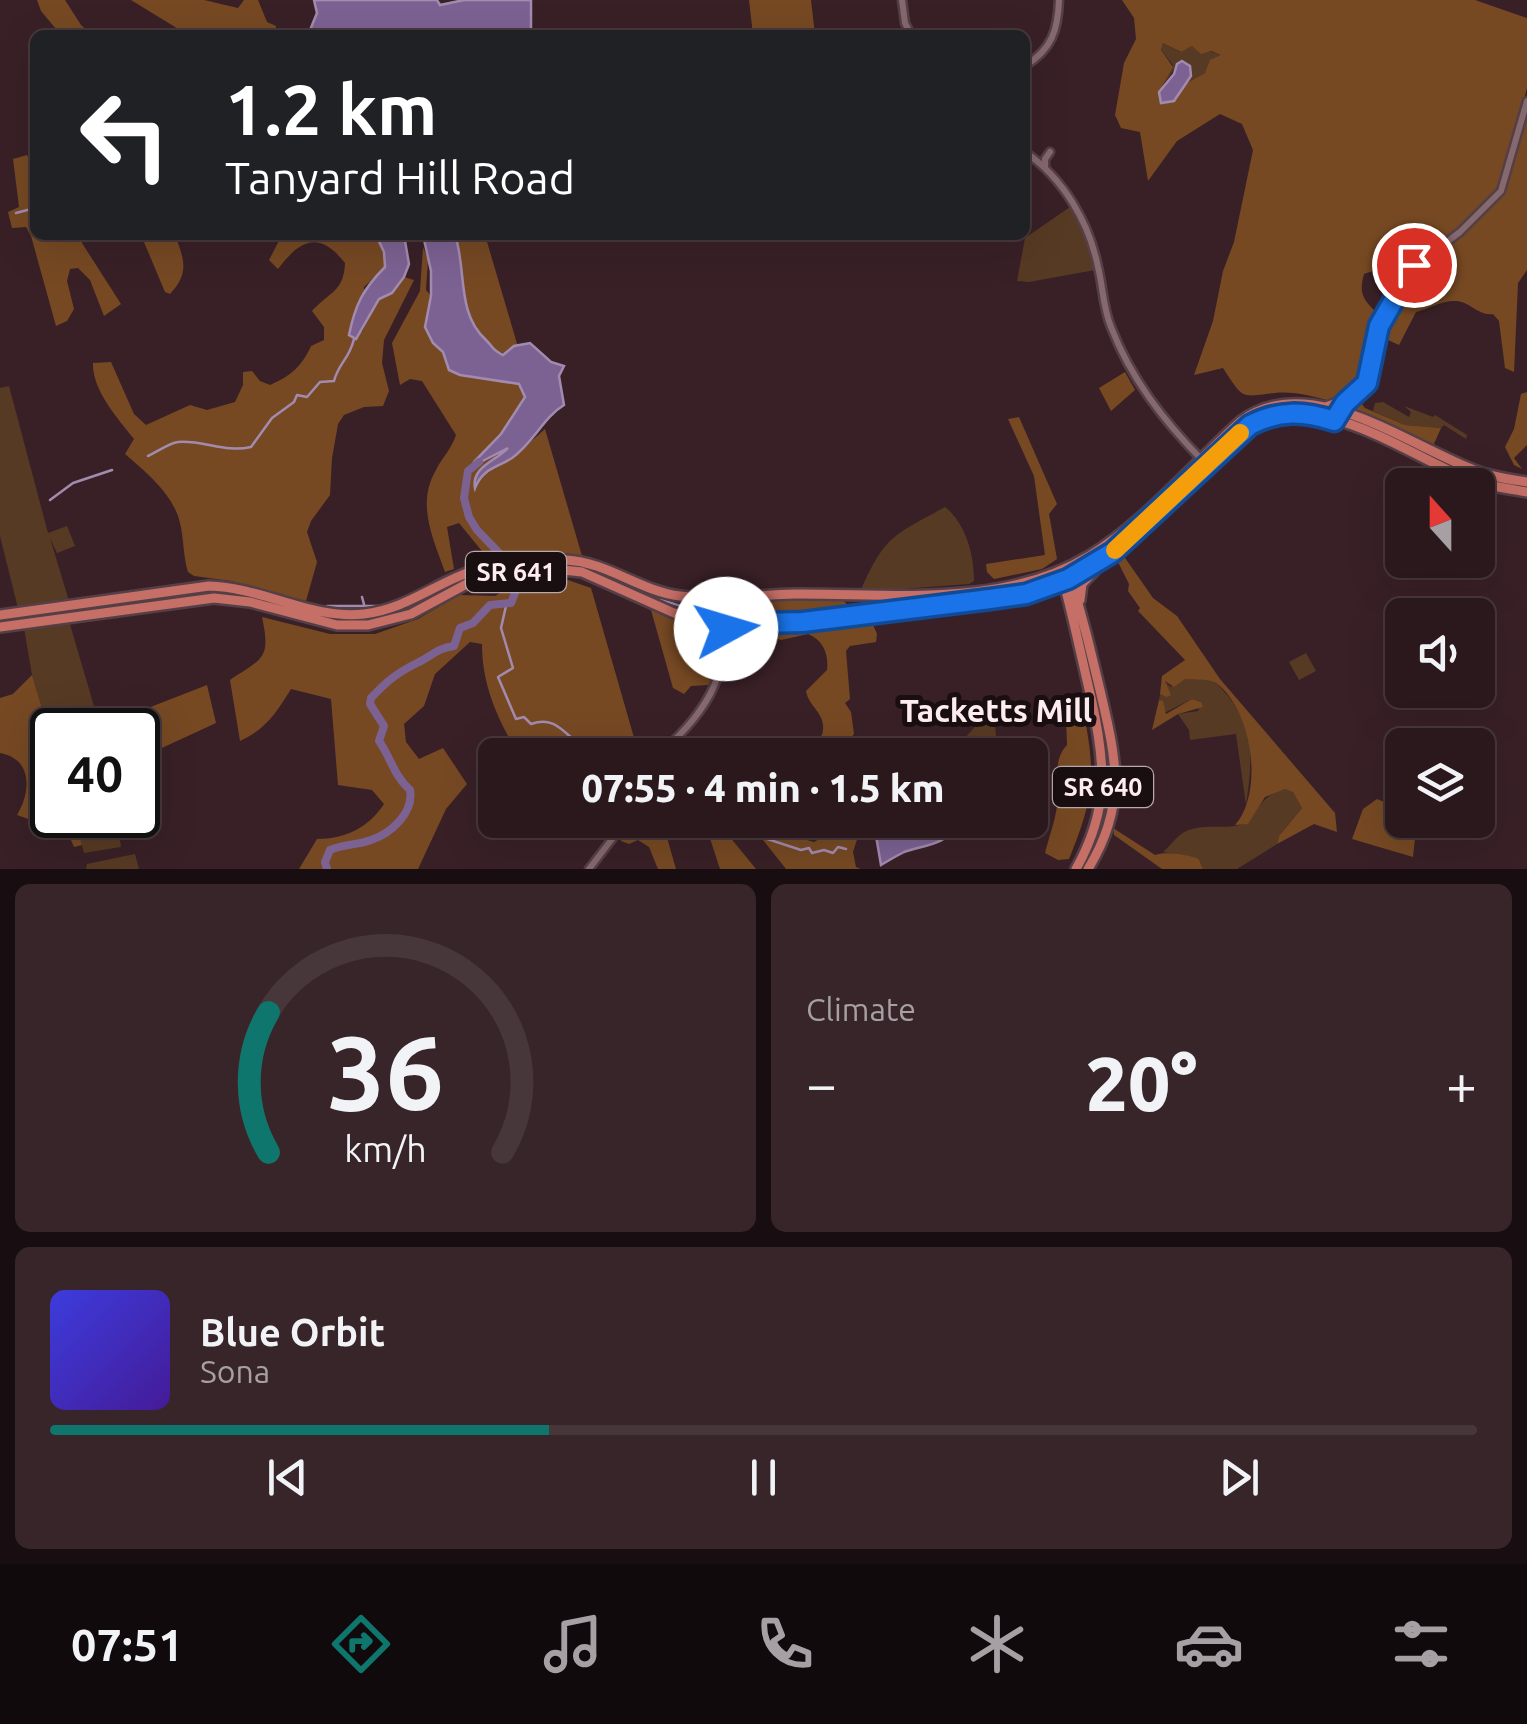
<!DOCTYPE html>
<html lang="en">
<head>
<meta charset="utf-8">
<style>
	body { margin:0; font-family:Ubuntu,sans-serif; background:#37252a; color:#f1f3f6; height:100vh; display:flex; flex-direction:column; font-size:38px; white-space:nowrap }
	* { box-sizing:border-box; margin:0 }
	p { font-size:32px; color:#a6a0a4 }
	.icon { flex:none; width:55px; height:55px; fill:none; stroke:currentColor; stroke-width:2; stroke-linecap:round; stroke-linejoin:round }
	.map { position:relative; height:869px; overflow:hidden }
	.drawer { display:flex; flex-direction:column; gap:15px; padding:15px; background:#180d10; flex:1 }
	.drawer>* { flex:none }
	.hud { position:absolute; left:30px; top:30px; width:1000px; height:210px; border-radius:15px; box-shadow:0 10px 40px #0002,0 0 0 2px #47373b; background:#202124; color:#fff; overflow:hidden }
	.needle { width:65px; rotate:339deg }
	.fabs { position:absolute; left:1385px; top:468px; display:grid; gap:20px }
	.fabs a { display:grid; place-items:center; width:110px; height:110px; border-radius:15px; background:#2b181d; box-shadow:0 10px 40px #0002,0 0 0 2px #47373b; font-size:50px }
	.speed { position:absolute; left:30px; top:708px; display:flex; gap:20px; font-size:50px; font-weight:700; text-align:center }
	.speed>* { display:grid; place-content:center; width:130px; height:130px; border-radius:50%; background:#2b181d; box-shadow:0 10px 40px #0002,0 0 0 2px #47373b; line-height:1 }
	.speed .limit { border:5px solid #111; border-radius:15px; background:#fff; color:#111 }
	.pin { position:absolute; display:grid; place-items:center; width:85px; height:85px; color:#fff; margin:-42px; border:5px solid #fff; border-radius:50%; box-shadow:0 2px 10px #0007 }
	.me { position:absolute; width:110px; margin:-55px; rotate:84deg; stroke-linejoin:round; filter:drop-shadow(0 0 8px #0008) }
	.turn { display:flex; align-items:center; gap:35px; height:210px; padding:0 30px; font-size:45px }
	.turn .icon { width:130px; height:130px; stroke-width:2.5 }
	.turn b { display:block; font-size:70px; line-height:85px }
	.big { font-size:75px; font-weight:800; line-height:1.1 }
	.drawer .tile { flex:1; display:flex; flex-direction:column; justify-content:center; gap:15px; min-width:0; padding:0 35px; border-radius:15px; background:#37252a }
	.drawer .dial { align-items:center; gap:0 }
	.dial svg { height:260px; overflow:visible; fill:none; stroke:#47373b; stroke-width:7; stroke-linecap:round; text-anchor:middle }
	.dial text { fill:#f1f3f6; stroke:none }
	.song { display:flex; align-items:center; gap:30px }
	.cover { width:120px; height:120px; border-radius:15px; background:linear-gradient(135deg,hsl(240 70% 55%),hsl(260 70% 35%)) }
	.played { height:10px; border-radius:5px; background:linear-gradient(90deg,#0f766e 35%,#47373b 35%) }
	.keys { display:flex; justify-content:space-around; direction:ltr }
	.heat { display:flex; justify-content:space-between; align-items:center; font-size:55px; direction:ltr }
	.drawer .tiles { flex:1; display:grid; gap:15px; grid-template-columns:1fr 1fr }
	.tile:last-child { grid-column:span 2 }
	.trip { position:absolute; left:478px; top:738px; width:570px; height:100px; border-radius:15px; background:#2b181d; box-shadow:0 10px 40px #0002,0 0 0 2px #47373b; font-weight:800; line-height:100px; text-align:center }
	.tabs { display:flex; height:160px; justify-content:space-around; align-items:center; background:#110a0c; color:#a6a0a4 }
	.tabs .icon { width:70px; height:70px }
	.tabs .active { color:#0f766e }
	.tabs b { font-size:45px; color:#f1f3f6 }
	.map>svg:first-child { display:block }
	.green { fill:#573a23 }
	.forest { fill:#764923; fill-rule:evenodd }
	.water { fill:#7c6293; stroke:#a38baf; stroke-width:2.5 }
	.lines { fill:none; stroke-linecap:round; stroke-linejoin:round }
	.stream { stroke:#a38baf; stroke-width:2.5 }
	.river { stroke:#7c6293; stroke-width:8 }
	.minor-casing { stroke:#553f46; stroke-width:11 }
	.major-casing { stroke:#553f46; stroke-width:14 }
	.minor { stroke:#86686f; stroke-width:6 }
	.major { stroke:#c56f66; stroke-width:9 }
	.route-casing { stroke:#114b97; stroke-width:25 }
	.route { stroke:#1a73e8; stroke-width:18 }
	.slow { stroke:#f59e0b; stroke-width:18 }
	.labels { text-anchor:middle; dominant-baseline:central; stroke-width:10; stroke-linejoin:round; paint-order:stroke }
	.shield { fill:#190e10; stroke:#b9a9ac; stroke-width:2.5 }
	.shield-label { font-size:25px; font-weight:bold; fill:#feecef }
	.quarter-label { font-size:32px; font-weight:bold; fill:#feecef; stroke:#190e10 }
</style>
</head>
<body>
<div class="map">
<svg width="1527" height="869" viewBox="0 0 1527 869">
	<rect width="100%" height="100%" fill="#392027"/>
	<!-- green -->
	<path class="green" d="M1163,43L1180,52L1192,46L1222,55L1205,73L1185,84L1191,76L1176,66L1163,86L1173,65L1161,50Z
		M1070,207L1087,242L1095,270L1029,282L1017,281L1025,238Z
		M9,386L48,533L67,526L75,546L57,553L50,538L69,601L18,608L0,536V388Z
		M1383,402L1409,417L1411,412L1404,406L1433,417L1435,415L1467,435L1466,439L1444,425L1441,428L1405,425L1373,411L1375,403Z
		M945,507C966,524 974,554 974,581L969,584L860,592C885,535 893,536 945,507Z
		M69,621L101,730H52V741L32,675L24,628Z
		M1306,653L1316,671L1299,680L1289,662Z
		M1185,679C1193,680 1202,679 1209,680C1218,682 1222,690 1228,696C1256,730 1252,764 1246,805L1236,734L1190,740L1189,730L1178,714L1198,711L1201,702L1192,699L1164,713V705L1159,700L1160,694L1166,697L1164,681L1171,687Z
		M989,711L994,714L996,736L964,739Z
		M1285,789L1293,791L1302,808L1279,836L1277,844L1237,869H1203L1199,859L1163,852C1169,847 1174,840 1180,835C1199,821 1223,831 1243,824C1257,820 1255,797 1285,789Z
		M73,815H112L118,826L121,847L84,853Z
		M135,854L139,869H86L87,864Z"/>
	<!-- forest -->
	<path class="forest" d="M37,0H65L81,25L92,35H61L41,11Z
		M131,0H204L238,8L244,0H258L267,22L276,26L275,35H188Z
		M749,0H811L815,35H753Z
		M1122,0H1475L1527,18V88L1500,188L1450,236L1415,259L1403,278L1379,269L1364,274C1359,292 1362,299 1376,312C1366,333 1369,357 1358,378C1353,388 1341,395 1333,402C1315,397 1295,391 1275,393C1240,397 1244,400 1223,368L1194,375L1213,321L1223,271L1234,242L1253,150L1242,124L1220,114L1177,141L1148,181L1140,132L1121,128L1115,115L1124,63L1136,39L1134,18ZM1163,43L1181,52L1192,46L1201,54L1211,51L1221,55L1210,60L1205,73L1185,84L1177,99L1159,92L1173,67L1161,50Z
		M1527,112V270L1518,283L1514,372L1505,368L1499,321L1493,314C1478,316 1471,302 1456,301C1443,300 1428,309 1416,312L1399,345L1386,339L1382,343L1383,356L1376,355L1382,328L1414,270L1464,232L1503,194Z
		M27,155L35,173V235H83L82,243L121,304L104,316L90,280L78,268L70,269L67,281L74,309L67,321L56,326L31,236L26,227L12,228L8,212L19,207L13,159Z
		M141,235H175C184,259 190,273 170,294L165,292Z
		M282,235L377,236L384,252L385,267L364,287L362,332L379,299L392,293L404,277L414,280L384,340L382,363L389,391L383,406L364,407L344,415L338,424L332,458L330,495L311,521L307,532L317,562L306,601L231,581L194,576L188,572C183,556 184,539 180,523C174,495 146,472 125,454L134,439C118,419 92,390 93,363L111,362L134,414L146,425L190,405L207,410L235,402L243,385V372L252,371L260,381L270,385C291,376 302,366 311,346L324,340V327L312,311C329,292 344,292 345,263C319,230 300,240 278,269L269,260Z
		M455,235H485L518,347L514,346L508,354L493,351L473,329L465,301Z
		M423,247L428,260L426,290L431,296L425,327L443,352L445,361L460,375L519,384L525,397L494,444L473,464L486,461L511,445L477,472L476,487L483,474L511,459L545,429L582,556L550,552L507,555L470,567L486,556L459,523L447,527L454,569L445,572C433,538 416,504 436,470C443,456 451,450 456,435L422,381L410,379L400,385L392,343L420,291Z
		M1125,372L1135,390L1111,411L1099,388Z
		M1527,392V445L1514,458L1522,469L1514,465L1505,447L1514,429L1521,394Z
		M1358,399L1365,408L1405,425L1441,428L1433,446L1352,409Z
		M1019,417L1057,504L1049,514L1057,559L1042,569L994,579L987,572L986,564L1045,555L1034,476L1008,419Z
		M1123,555L1153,598L1177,616L1220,679L1335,813L1337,832L1314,824L1277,844L1279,836L1302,808L1293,792L1285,789L1265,797L1248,824L1235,825C1264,793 1253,710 1216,683C1208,678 1195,681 1185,679L1174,687L1165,681L1171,695L1166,697L1160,694L1162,676L1185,660L1138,611L1140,608L1128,591L1129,584L1117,560Z
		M559,577L591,588L639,755H519C498,720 482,686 482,644L470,642L435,674L424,706L404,724L406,742L419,759L443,748L467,784L446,809L418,869H299L317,839C346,839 369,827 384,804L372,790L338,785L331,699L291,689C276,713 266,729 240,741L230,680C263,658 271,659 262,617L330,634H375L418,619L459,595L495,596L514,585Z
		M815,599L844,601L853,611L768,620L735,617L731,612V605L739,602Z
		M651,610L685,623L718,629L719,638H702L697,642L698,658L695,663L711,680L708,685L691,686L684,694L673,688Z
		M871,620L877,634L876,642L850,646L846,651L850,699L845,703L851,712L854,734L845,745L847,755H760L758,753L771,738L800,751L822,735C828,714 809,708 806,691L827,670C829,654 823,640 808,634L781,640L775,638L765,645L766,651L738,637L732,640L733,635C743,628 848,623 871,620Z
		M32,675L52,741V815H73L82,845L74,847L68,833L17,815C31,792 33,759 0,753V698L13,694Z
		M207,685L216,723L138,759V730H101L98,720L148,708Z
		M1192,699L1201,702L1203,707L1178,714L1152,730L1159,700L1163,701L1166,714Z
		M1076,711L1084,716C1097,776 1092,803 1069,859L1058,860L1045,853C1049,837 1055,821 1057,806C1062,784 1050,763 1067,745L1066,714Z
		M1402,759V790L1401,794L1386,788L1383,783Z
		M1377,799L1402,809V820H1417L1413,857L1352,839L1363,809Z
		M627,820H662L676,869H658L649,847L638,840L629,844L621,841Z
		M704,820H716L756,869H720Z
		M747,820C768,821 793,837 814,842L826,835H850L855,828L854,820H857L861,827L853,852L856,867L861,869H786Z
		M1113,828L1155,855C1167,851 1187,855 1199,859L1203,869H1162L1114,835Z"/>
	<!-- water -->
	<path class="water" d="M314,0H437L440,5L464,0H531V35H308L317,13Z
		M1182,61L1190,66L1191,76L1174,101L1161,103L1159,92L1174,74L1177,64Z
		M376,235H404L409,264L404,277L392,293L379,299L356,339L349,335C355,305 363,289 385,267L384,252Z
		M423,235H455C467,270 456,313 486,340C493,347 493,351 503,355L514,346L530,343L551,362L564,366L559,376L564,405C544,417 533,443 512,458C497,468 483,468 475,488C471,467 496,461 508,448L473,466L474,462L501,434L525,397L519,384L460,375L449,370L443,352L433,343L425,327L431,296V271Z
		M884,820C903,826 934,812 956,826C945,846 923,845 904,852C896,856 888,861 881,865L874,824Z
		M968,820H994V829L967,837L959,831L962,824Z"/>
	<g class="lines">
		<!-- stream -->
		<path class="stream" d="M16,213L35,208
			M148,456C157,452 169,443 178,442C204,440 225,453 251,447L272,418L294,402L297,395L307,397L320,382L334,381C339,362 349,360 354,339
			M50,500L73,483L112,470
			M600,572C638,590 678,612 720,611
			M191,594L227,593L254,598
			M362,597L365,608
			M426,599L446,587
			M118,604L136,600
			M327,606H380
			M506,606L501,628L513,668L498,677L516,719L524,717L531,724C552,717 560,728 573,739C583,747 593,743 601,755
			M396,613L425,600
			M327,618L374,619
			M0,621L34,616
			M726,820L745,836L752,834L801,850L809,848L812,853L824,850L833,853L838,847L846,849"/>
		<!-- river -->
		<path class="river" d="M479,462L468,471L464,498L469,517L477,530L503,557
			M327,869L325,862L330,850C344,844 358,845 371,840C392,833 414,812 410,790C394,776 391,758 379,741L384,726L370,704L371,698C387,681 397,673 417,663C432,656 437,648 454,646L460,628L473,623L490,605L511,603L515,593L512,585"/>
		<!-- minor casing -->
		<g class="minor-casing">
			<path id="minor" d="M902,0L905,23L911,35
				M1025,66C1052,49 1058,30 1059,0
				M1025,152C1063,178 1089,222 1098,267C1103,287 1103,308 1111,327C1131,379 1164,421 1202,460
				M1045,168V159L1050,152
				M1349,400L1369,379L1379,326L1411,269L1460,232L1501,191L1527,101
				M659,755C714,704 729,674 725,597
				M589,869L612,839L620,820"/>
		</g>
		<!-- major casing -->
		<g class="major-casing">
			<path id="major" d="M1326,407L1350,398
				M1067,577L1065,587C1075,625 1083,664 1092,702C1106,767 1109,810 1076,869
				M1068,579L1073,585C1083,620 1092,655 1100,690C1116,759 1128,804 1088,869
				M1080,600L1082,584L1098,567
				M0,615L209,586C262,587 312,620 364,614C399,610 424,592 455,578C486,563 531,558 566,560C607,562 640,591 680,596C718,601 756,595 794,594C891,593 1001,609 1089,556C1144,523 1193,464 1241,421C1309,370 1408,445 1474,470C1491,477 1509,479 1527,482
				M0,627L214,598L250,602L337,625H368L411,614L474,580L544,568L582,572L674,613L726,624L803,623L1014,596L1068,579L1101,561L1242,431C1308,383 1397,448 1459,475C1480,485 1504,488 1527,492"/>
		</g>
		<!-- minor -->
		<use href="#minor" class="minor"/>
		<!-- major -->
		<use href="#major" class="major"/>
	</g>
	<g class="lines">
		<!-- route casing -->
		<g class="route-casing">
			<path id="route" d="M726,629V624L803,622L990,599L1026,594L1068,579L1113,552L1250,425C1279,410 1304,411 1334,421L1345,403L1367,383L1379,326L1414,265"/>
		</g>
		<!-- route -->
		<use href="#route" class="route"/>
		<!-- slow -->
		<path class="slow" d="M1115,550L1240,433"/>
	</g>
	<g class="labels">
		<!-- shield labels -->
		<g class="shield">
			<rect x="466" y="552" width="100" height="40" rx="8"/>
			<rect x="1053" y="767" width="100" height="40" rx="8"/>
		</g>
		<g class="shield-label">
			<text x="516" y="572">SR 641</text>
			<text x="1103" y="787">SR 640</text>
		</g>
		<!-- quarter labels -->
		<g class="quarter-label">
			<text x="996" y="710">Tacketts Mill</text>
		</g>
	</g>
</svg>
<div class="fabs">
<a><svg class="needle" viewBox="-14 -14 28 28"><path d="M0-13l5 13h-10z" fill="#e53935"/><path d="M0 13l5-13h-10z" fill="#a6a0a4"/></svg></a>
<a><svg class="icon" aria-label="sound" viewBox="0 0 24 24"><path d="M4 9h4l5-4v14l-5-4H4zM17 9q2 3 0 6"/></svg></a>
<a><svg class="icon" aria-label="layers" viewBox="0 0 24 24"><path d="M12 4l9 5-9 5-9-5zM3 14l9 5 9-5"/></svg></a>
</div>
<div class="speed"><div class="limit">40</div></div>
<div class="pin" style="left:1414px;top:265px;background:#d93025"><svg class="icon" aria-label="arrive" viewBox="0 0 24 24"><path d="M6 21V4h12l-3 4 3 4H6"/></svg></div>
<svg class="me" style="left:726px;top:629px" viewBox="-20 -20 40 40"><circle r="19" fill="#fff"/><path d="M0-13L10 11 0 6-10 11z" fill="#1a73e8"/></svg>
<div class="trip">07:55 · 4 min · 1.5 km</div>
<div class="hud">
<div class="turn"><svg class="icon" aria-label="left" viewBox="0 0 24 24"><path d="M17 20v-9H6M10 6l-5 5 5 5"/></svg><div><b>1.2 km</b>Tanyard Hill Road</div></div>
</div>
</div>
<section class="drawer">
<div class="tiles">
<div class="tile dial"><svg viewBox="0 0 100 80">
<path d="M14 69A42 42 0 1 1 86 69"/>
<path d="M14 69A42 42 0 0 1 14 26" stroke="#0f766e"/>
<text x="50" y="56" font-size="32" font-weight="700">36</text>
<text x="50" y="72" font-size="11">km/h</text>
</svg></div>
<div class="tile"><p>Climate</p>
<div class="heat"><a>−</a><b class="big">20°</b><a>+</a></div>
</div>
<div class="tile">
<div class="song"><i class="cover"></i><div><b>Blue Orbit</b><p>Sona</p></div></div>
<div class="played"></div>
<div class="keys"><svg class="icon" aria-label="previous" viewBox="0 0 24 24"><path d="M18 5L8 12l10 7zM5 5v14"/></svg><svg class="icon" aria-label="pause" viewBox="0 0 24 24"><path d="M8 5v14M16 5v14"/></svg><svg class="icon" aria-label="next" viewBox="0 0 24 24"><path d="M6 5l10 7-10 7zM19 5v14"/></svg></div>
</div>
</div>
</section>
<nav class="tabs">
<b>07:51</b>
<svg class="icon active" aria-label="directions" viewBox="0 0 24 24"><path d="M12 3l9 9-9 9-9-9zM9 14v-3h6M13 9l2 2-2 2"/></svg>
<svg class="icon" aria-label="music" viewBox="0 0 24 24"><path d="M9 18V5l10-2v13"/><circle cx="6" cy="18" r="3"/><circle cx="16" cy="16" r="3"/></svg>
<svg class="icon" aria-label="phone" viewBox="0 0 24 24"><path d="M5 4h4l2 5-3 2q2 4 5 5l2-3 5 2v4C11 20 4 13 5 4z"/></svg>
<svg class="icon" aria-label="climate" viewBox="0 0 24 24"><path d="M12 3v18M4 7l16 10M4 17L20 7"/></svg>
<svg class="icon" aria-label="car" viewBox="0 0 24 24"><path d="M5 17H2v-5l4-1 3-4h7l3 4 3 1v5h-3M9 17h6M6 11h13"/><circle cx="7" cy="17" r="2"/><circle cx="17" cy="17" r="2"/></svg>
<svg class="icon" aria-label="filters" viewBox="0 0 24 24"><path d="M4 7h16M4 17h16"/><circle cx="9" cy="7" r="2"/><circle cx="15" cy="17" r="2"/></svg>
</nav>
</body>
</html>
